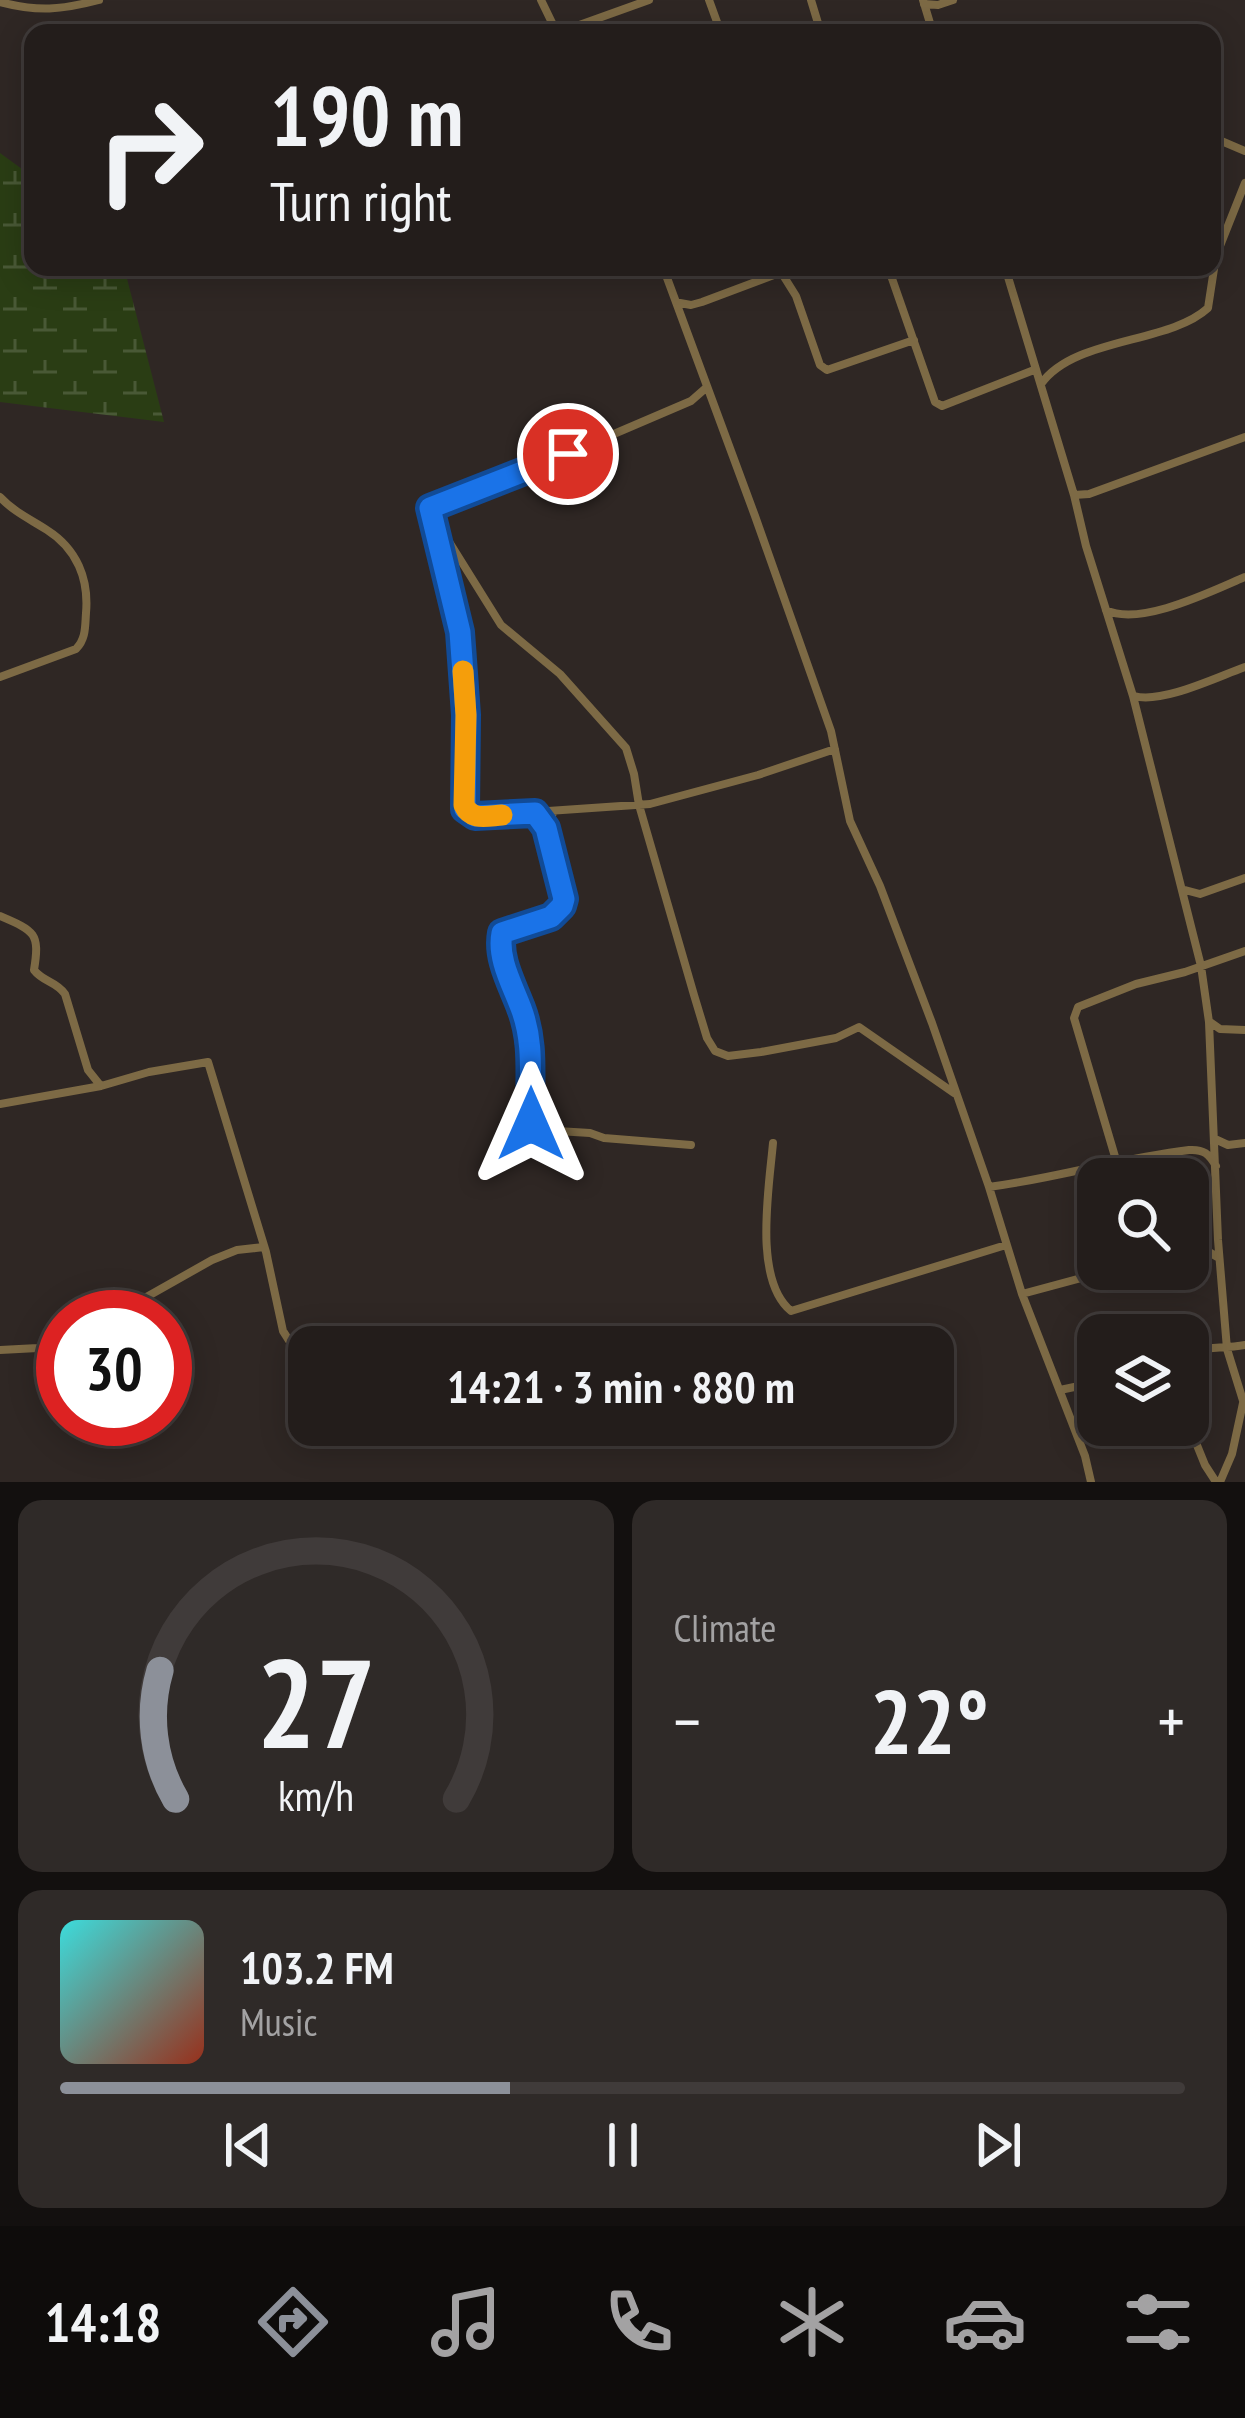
<!DOCTYPE html>
<html lang="en">
<head>
<meta charset="utf-8">
<style>
	body { margin:0; font-family:"PT Sans Narrow",sans-serif; background:#2f2a28; color:#f1f3f6; height:100vh; display:flex; flex-direction:column; font-size:45px; white-space:nowrap }
	* { box-sizing:border-box; margin:0 }
	p { font-size:39px; color:#a3a2a3 }
	.icon { flex:none; width:66px; height:66px; fill:none; stroke:currentColor; stroke-width:2; stroke-linecap:round; stroke-linejoin:round }
	.map { position:relative; height:1482px; overflow:hidden }
	.panel { display:flex; flex-direction:column; gap:18px; padding:18px; background:#13100f; flex:1 }
	.panel>* { flex:none }
	.top-card { position:absolute; left:24px; top:24px; width:1197px; height:252px; border-radius:24px; box-shadow:0 6px 30px #0003,0 0 0 3px #403b3a; background:#231d1b; color:#f1f3f6; overflow:hidden }
	.buttons { position:absolute; left:1077px; top:1158px; display:grid; gap:24px }
	.buttons a { display:grid; place-items:center; width:132px; height:132px; border-radius:24px; background:#231d1b; box-shadow:0 6px 30px #0003,0 0 0 3px #403b3a; font-size:60px }
	.speed { position:absolute; left:36px; top:1290px; display:flex; gap:24px; font-size:60px; font-weight:700; text-align:center }
	.speed>* { display:grid; place-content:center; width:156px; height:156px; border-radius:50%; background:#231d1b; box-shadow:0 6px 30px #0003,0 0 0 3px #403b3a; line-height:1 }
	.speed .limit { border:18px solid #d22; background:#fff; color:#111 }
	.pin { position:absolute; display:grid; place-items:center; width:102px; height:102px; color:#fff; margin:-51px; border:6px solid #fff; border-radius:50%; box-shadow:0 3px 12px #0007 }
	.me { position:absolute; width:132px; margin:-66px; rotate:0deg; stroke-linejoin:round; filter:drop-shadow(0 0 9px #0008) }
	.turn { display:flex; align-items:center; gap:42px; height:252px; padding:0 48px; font-size:54px }
	.turn .icon { width:156px; height:156px; stroke-width:2.5 }
	.turn b { display:block; font-size:84px; line-height:102px }
	.big { font-size:90px; font-weight:700; line-height:1.1 }
	.panel .card { flex:1; display:flex; flex-direction:column; justify-content:center; gap:18px; min-width:0; padding:0 42px; border-radius:24px; background:#2f2a28 }
	.panel .dial { align-items:center; gap:0 }
	.dial svg { height:312px; overflow:visible; fill:none; stroke:#403b3a; stroke-width:7; stroke-linecap:round; text-anchor:middle }
	.dial text { fill:#f1f3f6; stroke:none }
	.song { display:flex; align-items:center; gap:36px }
	.cover { width:144px; height:144px; border-radius:18px; background:linear-gradient(135deg,hsl(180 70% 55%),hsl(10 70% 35%)) }
	.played { height:12px; border-radius:6px; background:linear-gradient(90deg,#8c9099 40%,#403b3a 40%) }
	.keys { display:flex; justify-content:space-around; direction:ltr }
	.heat { display:flex; justify-content:space-between; align-items:center; font-size:66px; direction:ltr }
	.panel .tiles { flex:1; display:grid; gap:18px; grid-template-columns:1fr 1fr }
	.card:last-child { grid-column:span 2 }
	.trip { position:absolute; left:288px; top:1326px; width:666px; height:120px; border-radius:24px; background:#231d1b; box-shadow:0 6px 30px #0003,0 0 0 3px #403b3a; font-weight:700; line-height:120px; text-align:center }
	.dock { display:flex; height:192px; justify-content:space-around; align-items:center; background:#0e0c0b; color:#a3a2a3 }
	.dock .icon { width:84px; height:84px }
	.dock .on { color:#8c9099 }
	.dock b { font-size:54px; color:#f1f3f6 }
	.map>svg:first-child { display:block }
	.wetland { fill:url(#wetland-marsh) }
	.lines { fill:none; stroke-linecap:round; stroke-linejoin:round }
	.minor { stroke:#7d6a45; stroke-width:8 }
	.route-casing { stroke:#114b97; stroke-width:30 }
	.route { stroke:#1a73e8; stroke-width:21 }
	.slow { stroke:#f59e0b; stroke-width:21 }
</style>
</head>
<body>
<div class="map">
<svg width="1245" height="1482" viewBox="0 0 1245 1482">
	<defs>
		<pattern id="wetland-marsh" width="20" height="14" patternUnits="userSpaceOnUse" patternTransform="scale(3)"><rect width="20" height="14" fill="#2a3d14"/><path d="M1 5h8M5 5V1M11 12h8M15 12V8" fill="none" stroke="#495936"/></pattern>
	</defs>
	<rect width="100%" height="100%" fill="#2f2724"/>
	<!-- wetland -->
	<path class="wetland" d="M0,153L33,177V267H124L164,422L0,402Z"/>
	<g class="lines">
		<!-- minor -->
		<path class="minor" d="M541,0L557,33
			M709,0L721,33
			M811,0L821,33
			M923,0L933,33
			M0,2C38,12 61,10 99,0
			M924,4L938,5L953,0
			M557,33L649,0
			M1212,137L1245,151
			M663,267L755,516L831,731L850,821L880,886L932,1023L989,1187L1022,1294L1085,1456L1091,1482
			M888,267L935,402L942,406L1034,370
			M1005,267L1074,495L1086,546L1133,696L1201,966L1209,1022L1218,1240L1227,1349L1245,1407
			M781,272L796,296L820,365L827,370L914,340
			M680,303L691,305L702,302L795,267
			M1041,384C1074,337 1169,344 1208,308L1216,256L1245,183
			M707,387L691,401L525,472L429,508L460,633L466,715L465,809L475,816L650,804L758,775L835,749
			M1074,495L1089,494L1245,437
			M0,497C14,512 30,519 47,530C77,549 89,579 86,613C85,627 86,639 76,649L0,677
			M439,503L440,520L448,540L501,625L560,674L626,748L634,774L639,805L694,995L707,1038L715,1051L728,1056L761,1052L836,1038L859,1027L954,1093
			M1106,610C1140,627 1212,591 1245,577
			M1134,696C1162,704 1217,677 1245,667
			M553,813L546,828L548,841L564,899C555,923 525,925 503,933L502,951L531,1043V1124L541,1130L590,1133L604,1138L691,1145
			M1185,890L1200,894L1245,878
			M0,916C35,931 40,933 34,970C43,982 56,981 65,994L88,1070L100,1085
			M1210,1022L1220,1029L1245,1030
			M0,1104L101,1086L149,1072L208,1062L266,1252L283,1331L290,1342L300,1346L381,1340L462,1347
			M1215,1139L1228,1145L1245,1143
			M773,1143C769,1188 753,1280 791,1311L1006,1245
			M1116,1160L1074,1018L1078,1007L1136,984L1185,972L1245,951
			M989,1187C1057,1178 1121,1158 1189,1150C1204,1149 1209,1154 1216,1166
			M1188,1252L1204,1249L1219,1258
			M1022,1294L1115,1269
			M111,1317L212,1260L237,1250L264,1247
			M663,1347L730,1331
			M0,1350L38,1348L63,1340
			M1188,1352C1207,1346 1225,1349 1245,1345
			M1060,1390L1098,1382
			M1188,1423L1205,1465L1216,1482
			M1220,1482L1232,1454L1243,1403"/>
	</g>
	<g class="lines">
		<!-- route casing -->
		<g class="route-casing">
			<path id="route" d="M531,1124C528,1084 536,1047 521,1008C512,984 497,958 502,933L551,917L562,906L564,899L546,828L535,813L475,816L465,809L466,715L460,632L430,508L568,454"/>
		</g>
		<!-- route -->
		<use href="#route" class="route"/>
		<!-- slow -->
		<path class="slow" d="M463,671L466,715L464,805C471,821 487,816 502,815"/>
	</g>
</svg>
<div class="buttons">
<a><svg class="icon" aria-label="search" viewBox="0 0 24 24"><circle cx="10" cy="10" r="6"/><path d="M15 15l6 6"/></svg></a>
<a><svg class="icon" aria-label="layers" viewBox="0 0 24 24"><path d="M12 4l9 5-9 5-9-5zM3 14l9 5 9-5"/></svg></a>
</div>
<div class="speed"><div class="limit">30</div></div>
<div class="pin" style="left:568px;top:454px;background:#d93025"><svg class="icon" aria-label="arrive" viewBox="0 0 24 24"><path d="M6 21V4h12l-3 4 3 4H6"/></svg></div>
<svg class="me" style="left:531px;top:1124px" viewBox="-20 -20 40 40"><path d="M0-17L14 15 0 8-14 15z" fill="#1a73e8" stroke="#fff" stroke-width="4"/></svg>
<div class="trip">14:21 · 3 min · 880 m</div>
<div class="top-card">
<div class="turn"><svg class="icon" aria-label="right" viewBox="0 0 24 24"><path d="M7 20v-9h11M14 6l5 5-5 5"/></svg><div><b>190 m</b>Turn right</div></div>
</div>
</div>
<section class="panel">
<div class="tiles">
<div class="card dial"><svg viewBox="0 0 100 80">
<path d="M14 69A42 42 0 1 1 86 69"/>
<path d="M14 69A42 42 0 0 1 10 36" stroke="#8c9099"/>
<text x="50" y="56" font-size="32" font-weight="700">27</text>
<text x="50" y="72" font-size="11">km/h</text>
</svg></div>
<div class="card"><p>Climate</p>
<div class="heat"><a>−</a><b class="big">22°</b><a>+</a></div>
</div>
<div class="card">
<div class="song"><i class="cover"></i><div><b>103.2 FM</b><p>Music</p></div></div>
<div class="played"></div>
<div class="keys"><svg class="icon" aria-label="previous" viewBox="0 0 24 24"><path d="M18 5L8 12l10 7zM5 5v14"/></svg><svg class="icon" aria-label="pause" viewBox="0 0 24 24"><path d="M8 5v14M16 5v14"/></svg><svg class="icon" aria-label="next" viewBox="0 0 24 24"><path d="M6 5l10 7-10 7zM19 5v14"/></svg></div>
</div>
</div>
</section>
<nav class="dock">
<b>14:18</b>
<svg class="icon on" aria-label="directions" viewBox="0 0 24 24"><path d="M12 3l9 9-9 9-9-9zM9 14v-3h6M13 9l2 2-2 2"/></svg>
<svg class="icon" aria-label="music" viewBox="0 0 24 24"><path d="M9 18V5l10-2v13"/><circle cx="6" cy="18" r="3"/><circle cx="16" cy="16" r="3"/></svg>
<svg class="icon" aria-label="phone" viewBox="0 0 24 24"><path d="M5 4h4l2 5-3 2q2 4 5 5l2-3 5 2v4C11 20 4 13 5 4z"/></svg>
<svg class="icon" aria-label="climate" viewBox="0 0 24 24"><path d="M12 3v18M4 7l16 10M4 17L20 7"/></svg>
<svg class="icon" aria-label="car" viewBox="0 0 24 24"><path d="M5 17H2v-5l4-1 3-4h7l3 4 3 1v5h-3M9 17h6M6 11h13"/><circle cx="7" cy="17" r="2"/><circle cx="17" cy="17" r="2"/></svg>
<svg class="icon" aria-label="filters" viewBox="0 0 24 24"><path d="M4 7h16M4 17h16"/><circle cx="9" cy="7" r="2"/><circle cx="15" cy="17" r="2"/></svg>
</nav>
</body>
</html>
